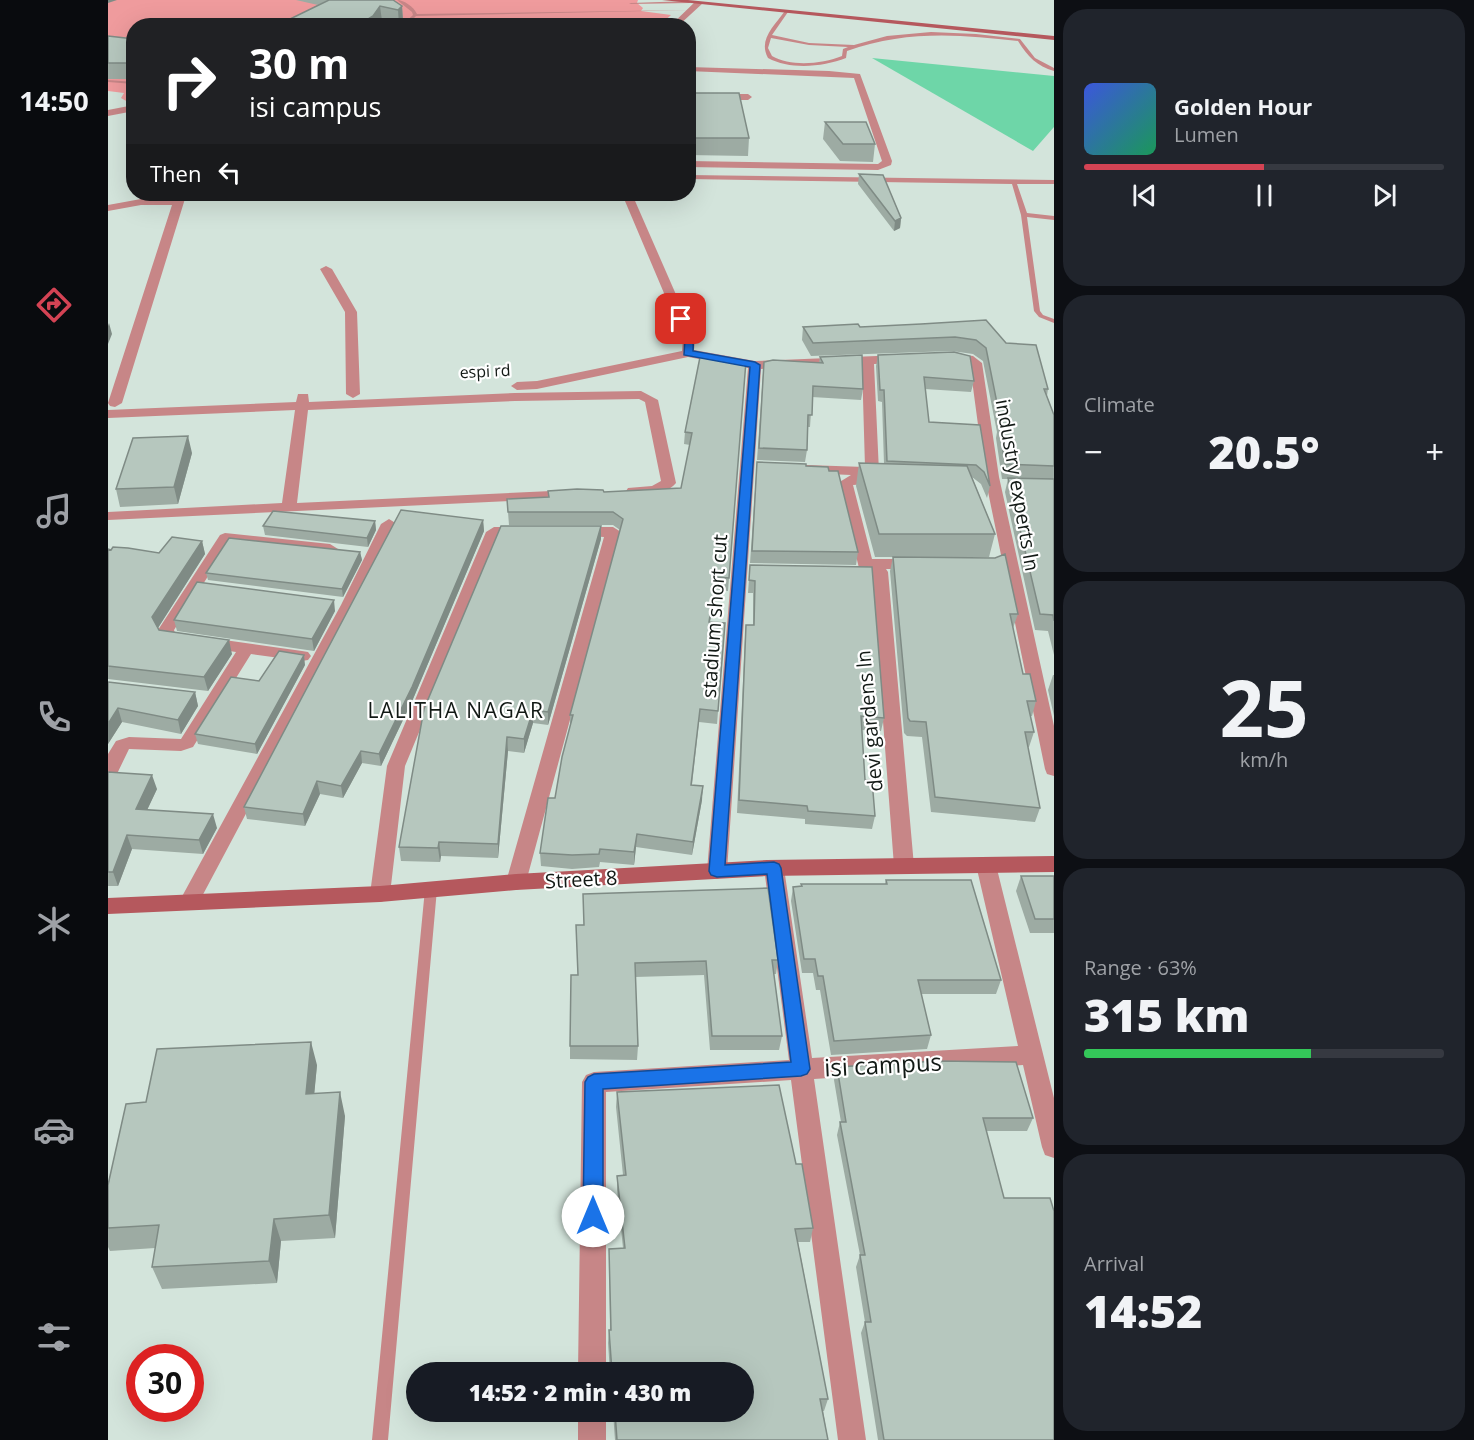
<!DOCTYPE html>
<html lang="en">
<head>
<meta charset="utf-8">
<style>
	body { margin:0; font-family:"Open Sans",sans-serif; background:#20242c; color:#f1f3f6; height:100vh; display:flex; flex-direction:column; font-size:22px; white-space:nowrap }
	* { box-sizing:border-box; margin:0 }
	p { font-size:20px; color:#9ea1a6 }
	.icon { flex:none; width:33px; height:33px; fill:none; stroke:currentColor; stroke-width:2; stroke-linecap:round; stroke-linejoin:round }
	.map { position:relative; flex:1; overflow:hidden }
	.details { display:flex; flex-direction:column; gap:9px; padding:9px; background:#0d0f14; width:420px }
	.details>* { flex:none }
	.top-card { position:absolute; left:18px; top:18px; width:570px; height:183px; border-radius:24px; box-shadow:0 6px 24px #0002; background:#202124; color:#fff; overflow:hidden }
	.speed { position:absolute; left:18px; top:1344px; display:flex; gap:12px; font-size:30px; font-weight:700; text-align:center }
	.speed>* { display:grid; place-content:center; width:78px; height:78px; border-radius:50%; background:#171b24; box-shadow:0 6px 24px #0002; line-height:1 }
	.speed .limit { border:9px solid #d22; background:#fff; color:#111 }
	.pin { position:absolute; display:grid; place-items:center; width:51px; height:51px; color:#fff; margin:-26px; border-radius:12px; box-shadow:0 3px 9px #0006 }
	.me { position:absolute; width:66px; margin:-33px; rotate:0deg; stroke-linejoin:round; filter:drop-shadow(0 0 4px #0008) }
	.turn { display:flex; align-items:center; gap:21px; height:126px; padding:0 24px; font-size:27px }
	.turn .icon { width:78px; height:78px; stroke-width:2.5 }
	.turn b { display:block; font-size:42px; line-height:51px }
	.then { display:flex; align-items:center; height:57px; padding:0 24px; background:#0003; gap:12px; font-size:22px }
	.big { font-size:45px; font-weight:800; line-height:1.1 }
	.details .tile { flex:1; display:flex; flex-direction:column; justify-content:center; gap:9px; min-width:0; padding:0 21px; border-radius:24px; background:#20242c }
	.details .dial { align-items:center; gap:0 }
	.dial b { font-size:78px; line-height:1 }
	.song { display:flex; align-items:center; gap:18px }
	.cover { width:72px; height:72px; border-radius:9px; background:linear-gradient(135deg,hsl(230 70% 55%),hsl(150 70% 35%)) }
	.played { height:6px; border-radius:3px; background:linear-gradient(90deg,#d44354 50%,#363941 50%) }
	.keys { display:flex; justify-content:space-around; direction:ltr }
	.heat { display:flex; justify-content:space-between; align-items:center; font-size:33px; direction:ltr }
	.charge { height:9px; border-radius:4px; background:linear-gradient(90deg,#34c759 63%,#363941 0) }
	.trip { position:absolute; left:298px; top:1362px; width:348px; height:60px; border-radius:30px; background:#171b24; box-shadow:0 6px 24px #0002; font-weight:800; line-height:60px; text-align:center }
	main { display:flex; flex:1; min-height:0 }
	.tabs { display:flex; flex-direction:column; width:108px; justify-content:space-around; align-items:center; background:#090b0e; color:#9ea1a6 }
	.tabs .icon { width:42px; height:42px }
	.tabs .selected { color:#d44354 }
	.tabs b { font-size:27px; color:#f1f3f6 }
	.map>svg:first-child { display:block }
	.green { fill:#ef9b9d }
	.water { fill:#6ed6a8 }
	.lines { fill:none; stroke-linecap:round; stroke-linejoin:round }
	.lane { fill:#c78687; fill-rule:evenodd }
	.street { fill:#c78687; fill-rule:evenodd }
	.secondary { fill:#b5585d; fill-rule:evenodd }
	.wall { fill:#9daba3 }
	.shaded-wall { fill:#7f8b85 }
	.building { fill:#b6c7be; stroke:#7f8b85; stroke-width:1.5 }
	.route { fill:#1a73e8; stroke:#114b97; stroke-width:1.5 }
	.labels { text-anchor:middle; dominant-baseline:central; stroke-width:4.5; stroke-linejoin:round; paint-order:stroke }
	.far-street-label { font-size:16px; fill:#121915; stroke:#fff }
	.street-label { font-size:20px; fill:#121915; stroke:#fff }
	.neighbourhood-label { font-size:21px; letter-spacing:1.5px; fill:#121915; stroke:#fff }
	.near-street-label { font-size:24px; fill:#121915; stroke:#fff }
</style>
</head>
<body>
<main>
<nav class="tabs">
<b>14:50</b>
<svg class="icon selected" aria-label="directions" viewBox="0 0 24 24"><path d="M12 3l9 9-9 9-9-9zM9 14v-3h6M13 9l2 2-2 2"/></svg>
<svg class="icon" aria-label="music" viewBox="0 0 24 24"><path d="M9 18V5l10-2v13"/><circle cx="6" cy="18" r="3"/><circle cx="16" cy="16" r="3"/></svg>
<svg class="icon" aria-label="phone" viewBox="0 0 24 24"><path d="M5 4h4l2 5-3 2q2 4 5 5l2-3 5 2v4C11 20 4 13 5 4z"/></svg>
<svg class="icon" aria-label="climate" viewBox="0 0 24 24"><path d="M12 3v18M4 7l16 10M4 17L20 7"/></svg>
<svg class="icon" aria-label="car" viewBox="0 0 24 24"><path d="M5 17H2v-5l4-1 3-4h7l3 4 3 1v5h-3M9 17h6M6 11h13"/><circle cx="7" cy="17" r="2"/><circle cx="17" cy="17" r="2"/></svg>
<svg class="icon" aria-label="filters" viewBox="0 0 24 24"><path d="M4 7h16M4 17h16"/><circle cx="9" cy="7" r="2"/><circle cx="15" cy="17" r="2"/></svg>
</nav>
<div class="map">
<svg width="946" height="1440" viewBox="0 0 946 1440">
	<rect width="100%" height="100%" fill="#d3e4db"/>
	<!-- green -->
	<path class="green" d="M0,0H530L529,3L535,8L533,11L563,15L551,26H26L25,101L20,102L13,98L16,93L0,91Z"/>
	<!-- water -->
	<path class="water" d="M764,58L946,76V127L925,151Z"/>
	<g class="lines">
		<!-- lane -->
		<path class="lane" d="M289,0C296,0 306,7 309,14L585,10L308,16L298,26H293L305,15L304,12Z
			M581,1L582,3L521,4L523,3Z
			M677,11L680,12L664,35L701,43L746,45L779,36L823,32L868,34L912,39L927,58L946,68V71C929,66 920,57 910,41C851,34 797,30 739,51L738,58C715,67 682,70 660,58C650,40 666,26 677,11ZM663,38L701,45L740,47L735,49L734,56C714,64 683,67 664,56L660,48Z
			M0,80L26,82V84L0,82Z
			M580,175L946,180V184H909L919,213L946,216V220L919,217L932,311L935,315L946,319V323L931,317L926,311L913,215L904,184L580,179Z
			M323,884L327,886L329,889L280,1440H264L317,889L319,886Z"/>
		<!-- street -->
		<path class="street" d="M588,1L595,3L570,26H562Z
			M580,67L721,71L752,74L784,161L783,165L770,170L580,167V161L770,164L774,161L746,78L580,71Z
			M580,94H640L644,97L640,100H580Z
			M26,105V111L0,116V110Z
			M68,194H78L76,202L14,403L7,407L2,406L0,403L64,205H33L0,211V205L33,199H66Z
			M514,194H524L587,338L586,350L647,361L793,355L799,359L793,363L766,364L771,472L769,475L776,476L778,479L771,483L745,485L764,559H806L814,564L806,569H778L780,572L806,866L803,871L796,874L789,871L786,866L764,576L754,575L752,572L730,483L743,475L698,473L691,469L698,465L757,467L754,364L653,369L619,871L616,876L609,879L602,876L599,871L640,368L580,357L429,389L409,390L403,386L409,382L429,381L574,351L575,338Z
			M218,266L224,269L249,312L252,394L245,398L238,394L237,312L212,269Z
			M841,353L865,356L874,363L891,477L946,726V776L939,774L937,769L877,477L862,365L837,360L835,357L837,354Z
			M533,391L550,400L568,483C559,494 529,502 518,491L520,488L544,486L553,481L537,402L531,399L407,401L200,410L189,503L465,490L472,494L465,498L0,520V512L174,503L187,410L0,418V410L188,402L190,394H200L201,402L407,393Z
			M281,519L289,524L249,605L91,902L88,908L81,910L74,908L71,902L233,605L273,524Z
			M386,527H413L421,532L413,537H392L297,766L282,894L279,900L272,902L265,900L262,894L279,766L378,532Z
			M470,527H505L513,532L418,882L415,888L408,890L401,888L398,882L496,537L465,535L462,532Z
			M117,533L222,544L230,549L222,554L121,543L66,630L67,633L194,651L200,652L203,656L200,660L194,661L143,654L85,747L73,751L21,749L7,778L0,780V754L8,741L21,737L73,739L128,652L55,641L50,630L112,535Z
			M878,857L885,860L888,865L946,1098V1158L937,1155L934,1147L915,1065L706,1079L758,1440H730L683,1080L498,1092V1372H470L474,1082L478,1075L486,1072L681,1060L656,868L659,863L666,860L673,863L676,868L704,1058L910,1046L868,865L871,860Z
			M470,1412H498V1440H470Z"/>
		<!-- secondary -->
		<path class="secondary" d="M554,0H580L946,36V40Z
			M946,856V872L659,876L408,890L272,902L0,914V898L272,886L408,874L659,860Z"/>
	</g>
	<!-- wall -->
	<path class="wall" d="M188,0H285L294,6L295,21L291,25L274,21L270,26H162L178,21L210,5Z
		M0,36L26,39V79H0Z
		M580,93L641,138L640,156L580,155Z
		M717,122L767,144L765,162L732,161L715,139Z
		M751,174L793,218L792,228L786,231L750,184Z
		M102,194H197V195L103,199Z
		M695,327H752L898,343L940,389L939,396L946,415V655L940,631L927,630L897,492L900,479H894L888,438L889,432L875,361L865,354L844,351L703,356L694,340Z
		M770,355L866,381L863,392L817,389L821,422L872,425L882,486L879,498L873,484L864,477L887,534L881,557H767L748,486L751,463L776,464L774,402L770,401L768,366Z
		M712,357L755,389L753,400L704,397L702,427H699V450L697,462L649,460L655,373L711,363Z
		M638,361L620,591L607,589L602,622L617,623L609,724L591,722L584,785L594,800L584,855L528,847L526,865L492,862L491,867L464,869L433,866L432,853L447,798L462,727V715L512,530L505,525H401L399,499L440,497V491L496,492L573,488L582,445L576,444L577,432Z
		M84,453L70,504L12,507L8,489Z
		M649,462L698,466L721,471L750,552L748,565L642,563Z
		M375,520L376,531L305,699L273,766L254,763L235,798L212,794L197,826L139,819L136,807Z
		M267,521L268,530L260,547L157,535L155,526Z
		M493,526V539L440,725L425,723L416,753L400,751L390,858L333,856L332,862L293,861L291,847Z
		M94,541L97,554L50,628L51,630L124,654L100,691L0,679V549L51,553Z
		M252,552L254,560L235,597L100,580L98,573Z
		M785,557L910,614L905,628L915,674L928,701L924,716H922L926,732L921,747H920L932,808L927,822L823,812L814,737L799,736L796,733L782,571Z
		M642,565L776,718L773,731L754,730L757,780L767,816L764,829L697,824V819L629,813L637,637L638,625H645V593H640Z
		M227,611L206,651L69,631L66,620Z
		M197,665L149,754L90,744L87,734L151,681Z
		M945,675H946V716L940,690Z
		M0,682L87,692L90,706L73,734L14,722L0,744Z
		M0,772L49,789L39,810L109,828L95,854L24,849L10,886H0Z
		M913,876H946V933H922L908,891Z
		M778,880L893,980L888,994H813L823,1035L819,1049L723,1055L712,990H708L705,973H694L683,901L685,887L693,886V884H777Z
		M475,894L670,960L668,974H666L674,1036L671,1050H602L596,975L527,977L530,1046L529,1060L462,1059V1046L470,975L468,925H476Z
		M209,1065L206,1094L237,1116L227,1238L173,1241L169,1283L54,1289L44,1267L47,1248L2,1251L0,1247V1185L38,1102Z
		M729,1067L925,1118L919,1131H878L946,1440H770L753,1333L757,1322L748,1267L752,1255L729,1135L732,1122H733L726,1080Z
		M509,1092L688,1164L705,1228L702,1242H690L720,1399L716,1411H715L720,1440H507L505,1412H636V1372H502L500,1343L501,1330H502L501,1249L515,1248L509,1190V1176L515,1175L508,1107Z"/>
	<!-- shaded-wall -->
	<path class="shaded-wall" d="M0,0H9L0,3Z
		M272,6L274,21L270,26H249Z
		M294,6L295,21L291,25L290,10Z
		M793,218L792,228L786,231L787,221Z
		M1,323L4,334L0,344V326Z
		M80,436L84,453L70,504L66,487Z
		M375,520L376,531L305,699L273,766L271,754Z
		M267,521L268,530L260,547L259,538Z
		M493,526V539L440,725V712Z
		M94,541L97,554L48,631L44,617Z
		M252,552L254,560L235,597L234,589Z
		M608,577L607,589L600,634L601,622Z
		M226,600L227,611L206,651L204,639Z
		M121,640L124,654L100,691L96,677Z
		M196,655L197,665L149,754L147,744Z
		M87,692L90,706L73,734L70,720Z
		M10,708L14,722L0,744V724Z
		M425,710V723L416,753V739Z
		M399,737L400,751L390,858V844Z
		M253,751L254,763L235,798L233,786Z
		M44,775L49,789L33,823L28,809Z
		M209,781L212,794L197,826L195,814Z
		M595,786L594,800L584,855L585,842Z
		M105,814L109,828L95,854L91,840Z
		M529,834L528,847L526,865V852Z
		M19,835L24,849L10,886L5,872Z
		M331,842L333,856L332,862L330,848Z
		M203,1042L209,1065L204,1118L198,1094Z
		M232,1092L237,1116L227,1238L221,1215Z
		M166,1219L173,1241L169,1283L161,1261Z"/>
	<!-- building -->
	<path class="building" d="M221,0H285L294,6L290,10L272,6L265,16L249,26H162L178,21Z
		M0,36L26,39V63H0Z
		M580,93H631L641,138H580Z
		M717,122H758L767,144H735Z
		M751,174L775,175L793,218L787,221Z
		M878,320L898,343L928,345L940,389H936L946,415V466L897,464L891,424L893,423L878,348L868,340L847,337L705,343L695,327L750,324L752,327L813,324Z
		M846,352L862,356L866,381L816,377L821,422L872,425L882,486L876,472L868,465L779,461L776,390H772L770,355Z
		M754,355L755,389L705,386L704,415H700L699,450L651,448L656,362L665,360L715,363L712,357Z
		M592,357L638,361L621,578L608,577L601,622L617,623L610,711L592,709L583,785L595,786L585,842L529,834L526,852L492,849L491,854L464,855L432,853L440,798H447L454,757L465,715H462L515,519L505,512H400L399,499L441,497L440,491L469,489L495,490L496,492L573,488L584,433L577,432Z
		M80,436L66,487L8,489L25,438Z
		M649,462L698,464V466L720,467L721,471H730L750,552L644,551Z
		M751,463L859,466L887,534H771Z
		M900,478L946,479V621L945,615L932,614Z
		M293,510L375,520L304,687L271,754L253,751L233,786L209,781L195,814L136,807Z
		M165,511L267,521L259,538L155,526Z
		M393,526H493L440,712L425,710L416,739L399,737L390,844L331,842L330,848L291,847L316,709Z
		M64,537L94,541L44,617L51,630L121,640L96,677L0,666V549L3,550L5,547L20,548L51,553Z
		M121,538L252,552L234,589L98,573Z
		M897,554L910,614H902L915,674H922L928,701H919L926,732H917L932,808L827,797L818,722L802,721L800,718L785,557L887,558Z
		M642,565L764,567L776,718L753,716L757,780H764L767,816L700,811L699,806L631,800L638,625H646L647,581L641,580Z
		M89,582L226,600L204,639L66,620Z
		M171,651L196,655L147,744L87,734L123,677L151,681Z
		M0,682L87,692L70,720L10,708L0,724Z
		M0,772L44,775L28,809L105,814L91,840L19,835L5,872H0Z
		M913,876H946V919H927Z
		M778,880H863L893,980H810L823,1035L726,1041L715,976H710L707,959H696L685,887L694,886L693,884H779Z
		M660,888L670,960H664L674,1036H604L598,961L527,963L530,1046H462L463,975H470L468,925H476L475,894Z
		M203,1042L198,1094L232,1092L221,1215L166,1219L161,1261L44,1267L51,1225L0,1228V1185L18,1104L38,1102L49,1049Z
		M829,1061L908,1062L925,1118H875L896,1198H942L946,1211V1440H776L757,1322H763L752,1255H757L732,1122H738L729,1067Z
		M671,1085L688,1164H694L705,1228L687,1229L720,1399H712L720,1440H509L507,1412H636V1372H504L501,1330H503L501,1249L517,1248L509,1176L518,1175L509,1092Z"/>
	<!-- route -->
	<path class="route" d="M573,316C584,323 586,339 585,351L647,362L652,365L617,865L666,862L671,864L673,868L702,1069L699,1074L693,1076L495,1089V1216L492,1223L485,1225L478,1223L475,1216L477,1082L480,1077L486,1074L683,1062L659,874L609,877L603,875L601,871L642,367L576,355L577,338L569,319Z"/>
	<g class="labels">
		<!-- far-street labels -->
		<g class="far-street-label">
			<text transform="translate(377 371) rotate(-3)">espi rd</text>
		</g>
		<!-- street labels -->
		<g class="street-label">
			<text transform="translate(910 485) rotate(80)">industry experts ln</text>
			<text transform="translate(606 616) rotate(-86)">stadium short cut</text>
			<text transform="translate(761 721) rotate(-95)">devi gardens ln</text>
			<text transform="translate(473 879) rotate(-3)">Street 8</text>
		</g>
		<!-- neighbourhood labels -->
		<g class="neighbourhood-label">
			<text x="348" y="710">LALITHA NAGAR</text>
		</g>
		<!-- near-street labels -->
		<g class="near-street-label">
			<text transform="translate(775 1064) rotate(-3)">isi campus</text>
		</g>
	</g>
</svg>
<div class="speed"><div class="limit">30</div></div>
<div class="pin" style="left:573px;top:319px;background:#d93025"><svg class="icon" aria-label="arrive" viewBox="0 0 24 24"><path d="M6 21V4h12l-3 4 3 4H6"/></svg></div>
<svg class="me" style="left:485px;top:1216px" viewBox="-20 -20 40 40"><circle r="19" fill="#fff"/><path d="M0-13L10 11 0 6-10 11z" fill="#1a73e8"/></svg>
<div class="trip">14:52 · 2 min · 430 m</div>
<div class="top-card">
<div class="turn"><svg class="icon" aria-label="right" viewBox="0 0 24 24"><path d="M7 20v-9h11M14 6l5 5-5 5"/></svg><div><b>30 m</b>isi campus</div></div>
<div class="then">Then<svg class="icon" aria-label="left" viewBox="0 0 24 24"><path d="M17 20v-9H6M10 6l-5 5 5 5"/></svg></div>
</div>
</div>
<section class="details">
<div class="tile">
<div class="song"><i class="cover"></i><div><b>Golden Hour</b><p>Lumen</p></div></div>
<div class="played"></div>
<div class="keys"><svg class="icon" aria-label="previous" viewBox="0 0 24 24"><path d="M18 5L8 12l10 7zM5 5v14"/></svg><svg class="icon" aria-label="pause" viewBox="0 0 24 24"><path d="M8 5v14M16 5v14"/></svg><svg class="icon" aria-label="next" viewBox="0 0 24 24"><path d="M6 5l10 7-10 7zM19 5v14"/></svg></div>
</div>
<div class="tile"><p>Climate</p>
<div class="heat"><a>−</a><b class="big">20.5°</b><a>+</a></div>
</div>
<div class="tile dial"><b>25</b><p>km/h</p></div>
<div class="tile"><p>Range · 63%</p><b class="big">315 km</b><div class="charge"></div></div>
<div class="tile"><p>Arrival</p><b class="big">14:52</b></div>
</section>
</main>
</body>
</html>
